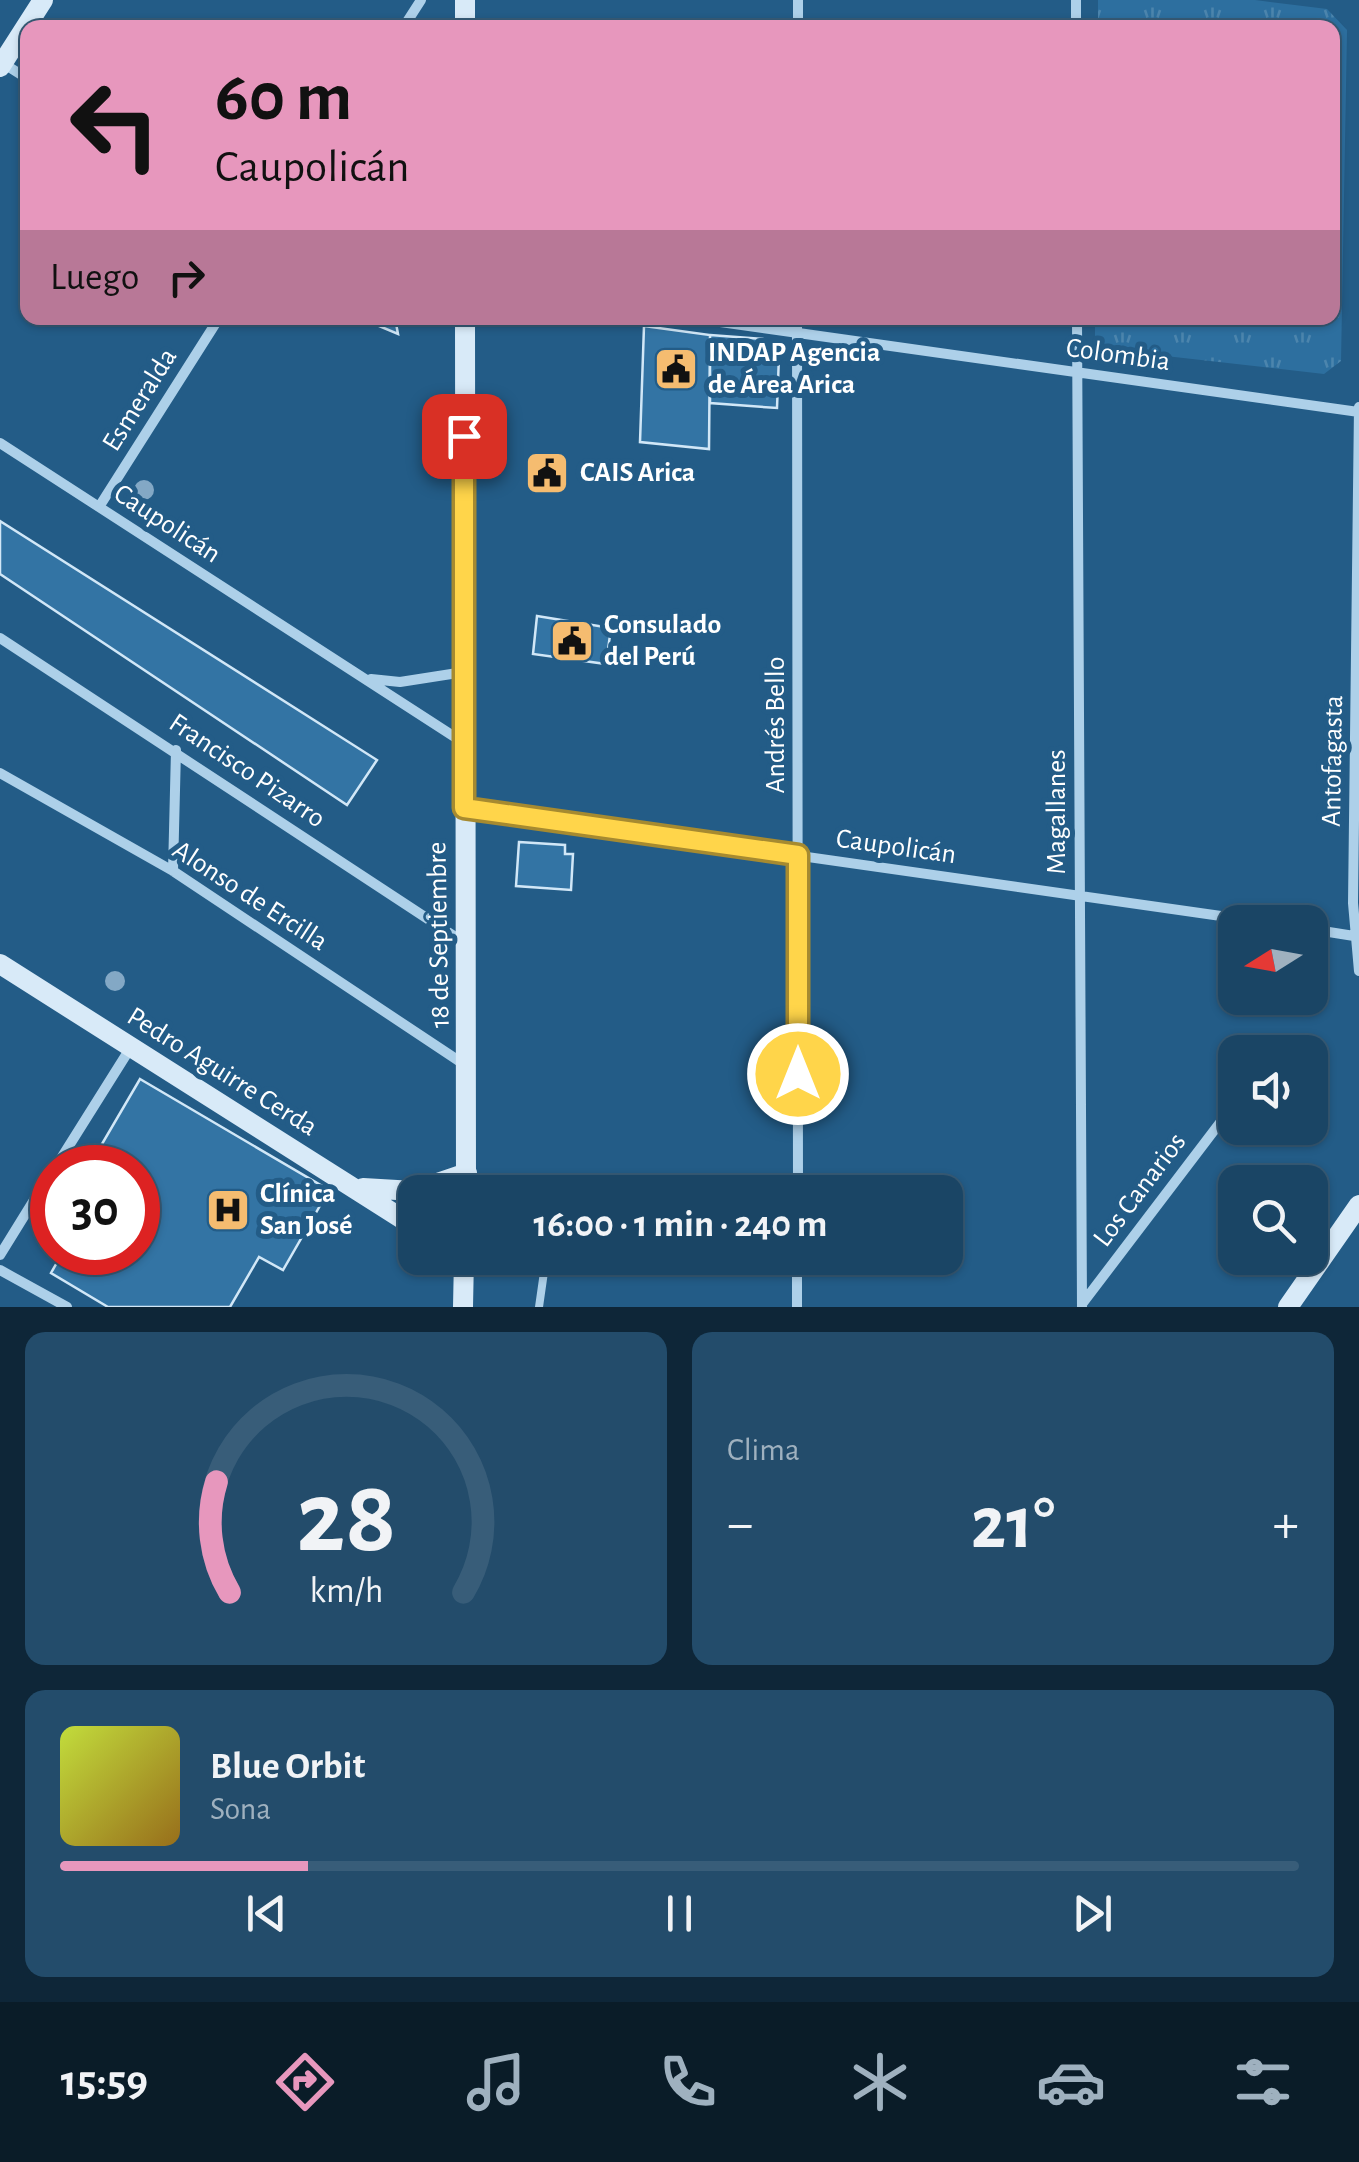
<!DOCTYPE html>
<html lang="es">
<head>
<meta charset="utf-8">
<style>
	body { margin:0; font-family:"Alegreya Sans",sans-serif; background:#234c6b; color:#f1f3f6; height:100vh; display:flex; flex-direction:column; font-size:38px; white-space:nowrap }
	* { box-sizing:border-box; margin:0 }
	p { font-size:32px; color:#9fb1bf }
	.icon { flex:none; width:55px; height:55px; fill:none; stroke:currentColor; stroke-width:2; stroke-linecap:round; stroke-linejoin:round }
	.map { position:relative; height:1307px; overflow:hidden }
	.side { display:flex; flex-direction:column; gap:25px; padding:25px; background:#0e2638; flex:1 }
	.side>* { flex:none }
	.top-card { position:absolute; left:20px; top:20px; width:1320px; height:305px; border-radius:20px; box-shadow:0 2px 8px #0004,0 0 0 2px #385d79; background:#e797bd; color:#111; overflow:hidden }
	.needle { width:65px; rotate:259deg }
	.controls { position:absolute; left:1218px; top:905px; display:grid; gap:20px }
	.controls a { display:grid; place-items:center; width:110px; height:110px; border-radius:20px; background:#1a4565; box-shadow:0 2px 8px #0004,0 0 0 2px #385d79; font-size:50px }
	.speed { position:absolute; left:30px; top:1145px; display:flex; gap:20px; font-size:50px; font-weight:700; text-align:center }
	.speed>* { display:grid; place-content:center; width:130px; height:130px; border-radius:50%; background:#1a4565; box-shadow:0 2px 8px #0004,0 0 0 2px #385d79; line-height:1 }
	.speed .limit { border:15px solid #d22; background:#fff; color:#111 }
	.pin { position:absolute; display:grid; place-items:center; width:85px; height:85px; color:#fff; margin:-42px; border-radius:20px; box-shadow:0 5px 15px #0006 }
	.me { position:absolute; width:110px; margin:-55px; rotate:0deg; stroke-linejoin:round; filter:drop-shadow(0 0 8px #0008) }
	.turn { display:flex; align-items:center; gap:35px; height:210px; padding:0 30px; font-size:45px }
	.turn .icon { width:130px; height:130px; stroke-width:2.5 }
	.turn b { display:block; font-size:70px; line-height:85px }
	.then { display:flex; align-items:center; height:95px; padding:0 30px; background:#0003; gap:20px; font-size:38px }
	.big { font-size:75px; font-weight:600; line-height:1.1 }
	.side .card { flex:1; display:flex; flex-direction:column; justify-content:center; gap:15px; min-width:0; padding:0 35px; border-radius:20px; background:#234c6b }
	.side .dial { align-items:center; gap:0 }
	.dial svg { height:260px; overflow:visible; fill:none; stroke:#385d79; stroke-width:7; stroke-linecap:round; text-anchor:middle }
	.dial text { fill:#f1f3f6; stroke:none }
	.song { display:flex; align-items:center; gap:30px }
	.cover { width:120px; height:120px; border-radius:15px; background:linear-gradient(135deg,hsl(70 70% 55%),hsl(40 70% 35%)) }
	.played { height:10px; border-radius:5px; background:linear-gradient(90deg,#e797bd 20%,#385d79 20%) }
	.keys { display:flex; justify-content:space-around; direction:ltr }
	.heat { display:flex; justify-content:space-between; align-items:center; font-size:55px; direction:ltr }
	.side .tiles { flex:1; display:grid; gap:25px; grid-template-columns:1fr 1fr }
	.card:last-child { grid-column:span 2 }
	.trip { position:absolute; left:398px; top:1175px; width:565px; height:100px; border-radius:20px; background:#1a4565; box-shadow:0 2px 8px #0004,0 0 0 2px #385d79; font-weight:600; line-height:100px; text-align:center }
	.dock { display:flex; height:160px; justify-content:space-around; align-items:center; background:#0a1c28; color:#9fb1bf }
	.dock .icon { width:70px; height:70px }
	.dock .selected { color:#e797bd }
	.dock b { font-size:45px; color:#f1f3f6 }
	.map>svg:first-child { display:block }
	.park { fill:url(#park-tufts) }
	.building { fill:#3374a4; stroke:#d1e7f7; stroke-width:2.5 }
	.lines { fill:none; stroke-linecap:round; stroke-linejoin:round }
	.lane { stroke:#add0e9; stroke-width:8 }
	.street { stroke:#add0e9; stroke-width:10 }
	.secondary { stroke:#d8eaf8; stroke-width:20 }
	.tree { fill:#83a8c5 }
	.route-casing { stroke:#a68a30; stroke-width:25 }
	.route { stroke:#ffd54a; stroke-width:18 }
	.labels { text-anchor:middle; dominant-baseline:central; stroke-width:10; stroke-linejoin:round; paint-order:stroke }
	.poi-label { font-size:28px; font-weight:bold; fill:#fff; stroke:#235c87; text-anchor:start }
	.street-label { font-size:28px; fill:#fff; stroke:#235c87 }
</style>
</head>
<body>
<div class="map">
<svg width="1359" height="1307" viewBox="0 0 1359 1307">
	<defs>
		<pattern id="park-tufts" width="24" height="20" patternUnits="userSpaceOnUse" patternTransform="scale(2.5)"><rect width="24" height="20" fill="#2d6f9f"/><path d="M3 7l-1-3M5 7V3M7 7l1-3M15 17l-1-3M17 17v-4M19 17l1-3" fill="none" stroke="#4c85ad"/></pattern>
	</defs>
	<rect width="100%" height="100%" fill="#235c87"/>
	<!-- park -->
	<path class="park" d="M1098,0H1255L1327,9L1347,30L1341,361L1324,374L1095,348V318H1332V28L1098,27Z"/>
	<!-- building -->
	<path class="building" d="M360,318H395L398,334Z
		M644,326L710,335L709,449L640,442Z
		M710,335L763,339L779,356L777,408L710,403Z
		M0,521L377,760L347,805L0,574Z
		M537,616L611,628L606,664L533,654Z
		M519,842L565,845V854H573L571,890L516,886Z
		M140,1079L329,1190L283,1270L259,1257L230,1307H108L51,1273L63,1252H138V1168H111L116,1159L99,1149Z"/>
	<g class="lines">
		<!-- lane -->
		<path class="lane" d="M466,1259L544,1272L539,1307"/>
		<!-- street -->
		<path class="street" d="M1076,0V28
			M403,28L421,0
			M798,28V0
			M1,62L28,79
			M692,318L1359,412
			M797,318L798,1192
			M1077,318L1082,1307
			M1359,407L1353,903L1359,971
			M0,443L464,743
			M99,507L219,318
			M0,638L466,944
			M371,679L400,682L464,672
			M0,773L173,871L465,1065
			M465,808L1263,922
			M173,871L176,750
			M1310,929L1354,936
			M55,1168L131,1047
			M0,1255L52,1171
			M0,1270L67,1307
			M1082,1304L1235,1103
			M797,1307V1258"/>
		<!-- secondary -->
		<path class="secondary" d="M465,28V0
			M0,67L43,0
			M465,318L466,1192
			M0,964L415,1227
			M363,1188L414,1191L467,1173
			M463,1307L464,1258
			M1288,1307L1359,1205"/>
	</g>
	<!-- trees -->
	<g class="tree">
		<circle cx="144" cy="490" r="10"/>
		<circle cx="115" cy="981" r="10"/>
	</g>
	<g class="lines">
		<!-- route casing -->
		<g class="route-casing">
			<path id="route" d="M464,436V808L798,855V1074"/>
		</g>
		<!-- route -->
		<use href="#route" class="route"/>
	</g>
	<!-- icons -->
	<defs>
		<g id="civic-square" transform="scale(2.25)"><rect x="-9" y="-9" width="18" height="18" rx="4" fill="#f5bc70" stroke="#235c87"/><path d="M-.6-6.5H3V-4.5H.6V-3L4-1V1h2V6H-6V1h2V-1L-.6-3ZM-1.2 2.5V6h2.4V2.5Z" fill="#111"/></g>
		<g id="hospital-square" transform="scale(2.25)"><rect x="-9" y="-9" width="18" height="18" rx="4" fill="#f5bc70" stroke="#235c87"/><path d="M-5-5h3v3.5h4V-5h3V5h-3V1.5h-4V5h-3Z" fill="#111"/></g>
	</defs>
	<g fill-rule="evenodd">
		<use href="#civic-square" x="676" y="369"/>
		<use href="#civic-square" x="547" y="473"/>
		<use href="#civic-square" x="572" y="641"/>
		<use href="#hospital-square" x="228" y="1210"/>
	</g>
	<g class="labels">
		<!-- poi labels -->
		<g class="poi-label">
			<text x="708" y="353">INDAP Agencia<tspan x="708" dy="32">de Área Arica</tspan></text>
			<text x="580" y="473">CAIS Arica</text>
			<text x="604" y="625">Consulado<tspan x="604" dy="32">del Perú</tspan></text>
			<text x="260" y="1194">Clínica<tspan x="260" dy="32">San José</tspan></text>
		</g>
		<!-- street labels -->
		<g class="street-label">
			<text transform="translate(1118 355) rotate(8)">Colombia</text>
			<text transform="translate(140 400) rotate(-58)">Esmeralda</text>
			<text transform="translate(167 524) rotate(33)">Caupolicán</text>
			<text transform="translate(776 725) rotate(-90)">Andrés Bello</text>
			<text transform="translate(1333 761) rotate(-89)">Antofagasta</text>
			<text transform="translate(247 771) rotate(34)">Francisco Pizarro</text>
			<text transform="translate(1057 812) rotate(-90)">Magallanes</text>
			<text transform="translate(896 847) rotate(8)">Caupolicán</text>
			<text transform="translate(250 896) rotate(33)">Alonso de Ercilla</text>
			<text transform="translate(439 935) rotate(-91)">18 de Septiembre</text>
			<text transform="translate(222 1072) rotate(32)">Pedro Aguirre Cerda</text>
			<text transform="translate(1140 1190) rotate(-53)">Los Canarios</text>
		</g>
	</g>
</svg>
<div class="controls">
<a><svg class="needle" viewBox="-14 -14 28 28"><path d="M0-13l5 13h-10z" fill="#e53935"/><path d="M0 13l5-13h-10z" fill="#9fb1bf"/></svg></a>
<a><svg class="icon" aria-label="sound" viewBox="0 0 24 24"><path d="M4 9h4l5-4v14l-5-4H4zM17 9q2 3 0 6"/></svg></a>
<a><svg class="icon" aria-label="search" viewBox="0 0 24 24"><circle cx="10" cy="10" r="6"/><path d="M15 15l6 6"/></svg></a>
</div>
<div class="speed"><div class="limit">30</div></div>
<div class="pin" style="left:464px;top:436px;background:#d93025"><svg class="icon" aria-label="arrive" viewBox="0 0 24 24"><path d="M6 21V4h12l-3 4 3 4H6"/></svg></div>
<svg class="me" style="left:798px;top:1074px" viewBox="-20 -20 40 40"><circle r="17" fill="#ffd54a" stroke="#fff" stroke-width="3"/><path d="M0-11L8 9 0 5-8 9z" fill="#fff"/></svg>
<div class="trip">16:00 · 1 min · 240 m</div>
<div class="top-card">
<div class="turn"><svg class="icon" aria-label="left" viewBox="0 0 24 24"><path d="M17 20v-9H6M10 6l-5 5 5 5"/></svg><div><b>60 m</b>Caupolicán</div></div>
<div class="then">Luego<svg class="icon" aria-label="right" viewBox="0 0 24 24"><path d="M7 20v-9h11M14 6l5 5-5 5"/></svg></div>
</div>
</div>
<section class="side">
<div class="tiles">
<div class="card dial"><svg viewBox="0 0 100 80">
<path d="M14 69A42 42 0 1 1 86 69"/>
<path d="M14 69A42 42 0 0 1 10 35" stroke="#e797bd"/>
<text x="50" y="56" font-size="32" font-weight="700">28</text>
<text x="50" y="72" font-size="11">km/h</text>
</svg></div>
<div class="card"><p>Clima</p>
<div class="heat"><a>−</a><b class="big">21°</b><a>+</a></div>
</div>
<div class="card">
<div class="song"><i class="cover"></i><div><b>Blue Orbit</b><p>Sona</p></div></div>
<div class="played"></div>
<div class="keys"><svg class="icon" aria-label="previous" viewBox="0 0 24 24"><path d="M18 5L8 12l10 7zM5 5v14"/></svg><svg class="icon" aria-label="pause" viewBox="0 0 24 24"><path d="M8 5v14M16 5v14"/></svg><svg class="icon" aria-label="next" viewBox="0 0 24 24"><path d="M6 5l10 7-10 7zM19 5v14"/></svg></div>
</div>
</div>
</section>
<nav class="dock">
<b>15:59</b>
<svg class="icon selected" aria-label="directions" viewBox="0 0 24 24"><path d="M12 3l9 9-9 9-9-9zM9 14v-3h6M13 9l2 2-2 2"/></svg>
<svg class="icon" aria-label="music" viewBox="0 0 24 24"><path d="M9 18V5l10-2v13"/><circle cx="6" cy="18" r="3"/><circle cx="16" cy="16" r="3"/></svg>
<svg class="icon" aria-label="phone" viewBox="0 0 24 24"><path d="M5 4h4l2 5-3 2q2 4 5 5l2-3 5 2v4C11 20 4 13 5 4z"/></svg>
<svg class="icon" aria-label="climate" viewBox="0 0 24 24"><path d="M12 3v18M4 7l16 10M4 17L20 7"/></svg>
<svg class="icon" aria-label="car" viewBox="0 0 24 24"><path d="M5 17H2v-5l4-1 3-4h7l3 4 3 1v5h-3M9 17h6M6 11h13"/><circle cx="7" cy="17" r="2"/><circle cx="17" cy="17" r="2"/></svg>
<svg class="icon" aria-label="filters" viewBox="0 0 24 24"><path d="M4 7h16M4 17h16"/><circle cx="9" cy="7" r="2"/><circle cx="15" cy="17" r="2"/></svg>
</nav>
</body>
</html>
